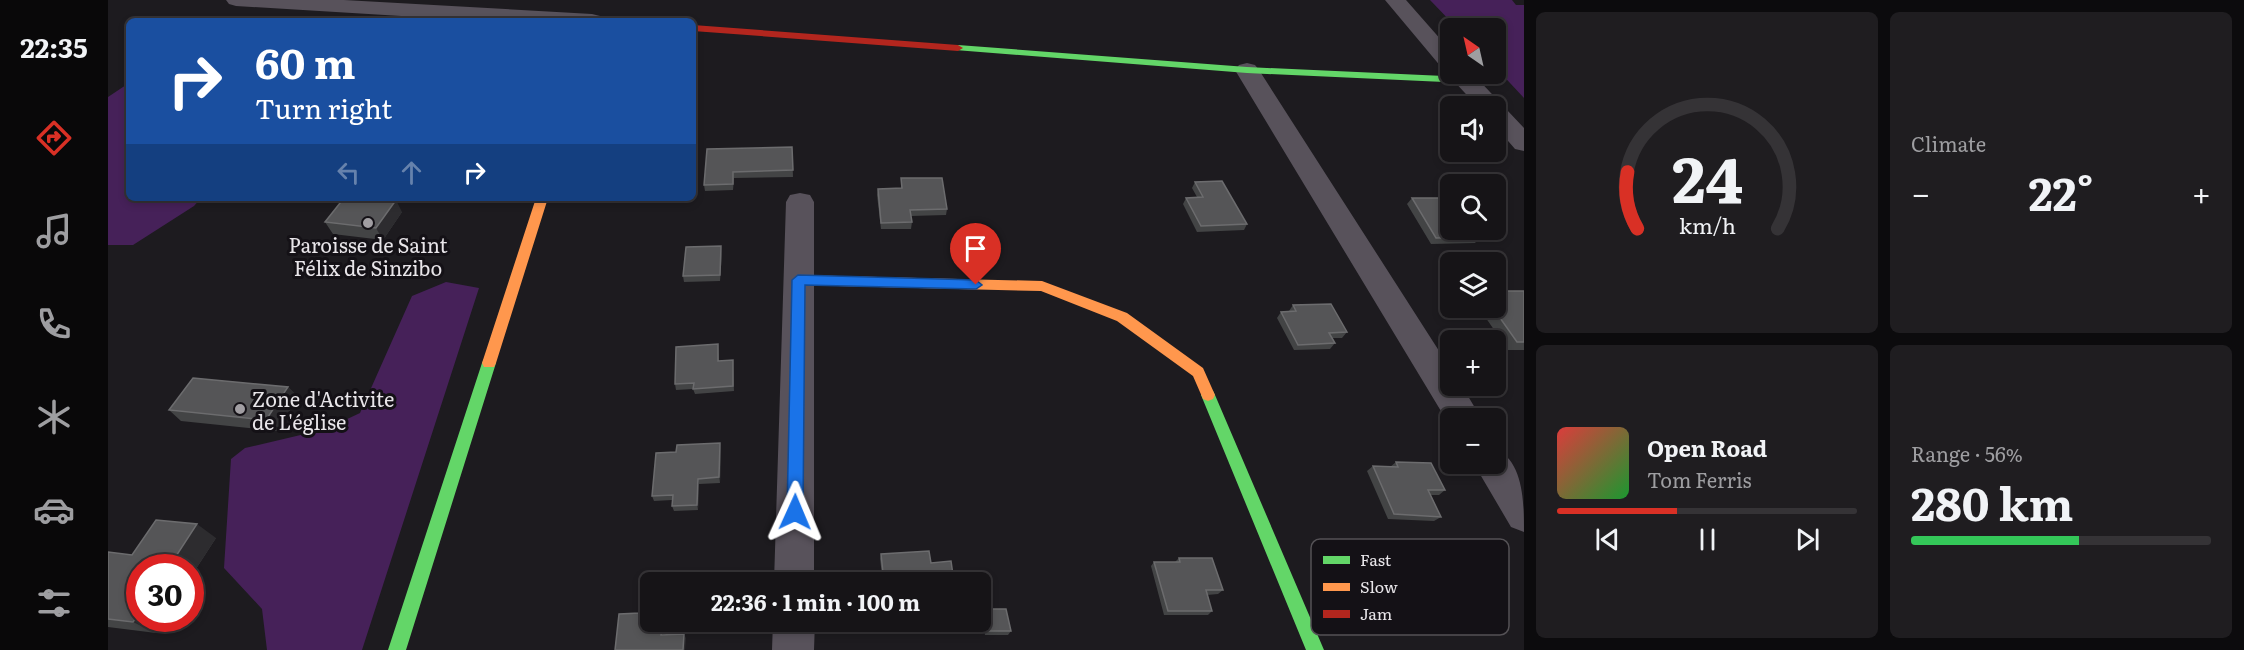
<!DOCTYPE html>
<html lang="en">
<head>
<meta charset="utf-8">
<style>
	body { margin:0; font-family:Literata,serif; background:#1f1d20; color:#f1f3f6; height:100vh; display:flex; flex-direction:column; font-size:22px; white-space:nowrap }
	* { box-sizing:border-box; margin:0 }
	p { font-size:20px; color:#9e9ea1 }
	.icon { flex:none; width:33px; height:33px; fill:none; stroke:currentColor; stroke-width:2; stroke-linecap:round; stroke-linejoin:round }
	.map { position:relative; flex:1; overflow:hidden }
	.drawer { display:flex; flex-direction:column; gap:12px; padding:12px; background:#0c0b0d; width:720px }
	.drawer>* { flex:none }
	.top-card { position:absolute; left:18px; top:18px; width:570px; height:183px; border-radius:9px; box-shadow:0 3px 9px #0003,0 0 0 2px #353336; background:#1a4fa0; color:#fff; overflow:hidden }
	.needle { width:39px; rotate:326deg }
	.tools { position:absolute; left:1332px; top:18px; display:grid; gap:12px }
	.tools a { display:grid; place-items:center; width:66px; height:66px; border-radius:9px; background:#161417; box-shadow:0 3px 9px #0003,0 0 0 2px #353336; font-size:30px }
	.speed { position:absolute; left:18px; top:554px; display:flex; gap:12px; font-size:30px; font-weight:700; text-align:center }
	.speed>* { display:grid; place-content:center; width:78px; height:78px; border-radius:50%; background:#161417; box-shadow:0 3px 9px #0003,0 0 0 2px #353336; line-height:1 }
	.speed .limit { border:9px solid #d22; background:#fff; color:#111 }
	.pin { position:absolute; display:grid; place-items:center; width:51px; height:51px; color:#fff; margin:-62px -26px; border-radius:50% 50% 50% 0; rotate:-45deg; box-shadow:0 0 6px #0007 }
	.pin .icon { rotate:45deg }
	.me { position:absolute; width:66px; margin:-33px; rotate:1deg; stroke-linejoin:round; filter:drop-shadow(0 0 4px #0008) }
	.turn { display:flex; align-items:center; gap:21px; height:126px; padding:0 30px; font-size:27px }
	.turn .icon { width:78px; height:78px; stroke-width:2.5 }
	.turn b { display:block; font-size:42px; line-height:51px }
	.lanes { display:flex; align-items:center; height:57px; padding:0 30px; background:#0003; justify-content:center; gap:30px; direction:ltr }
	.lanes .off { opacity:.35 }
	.big { font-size:45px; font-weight:700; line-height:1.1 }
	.drawer .tile { flex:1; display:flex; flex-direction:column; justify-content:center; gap:9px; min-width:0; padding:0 21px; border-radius:9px; background:#1f1d20 }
	.drawer .dial { align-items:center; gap:0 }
	.dial svg { height:156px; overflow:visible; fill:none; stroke:#353336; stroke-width:7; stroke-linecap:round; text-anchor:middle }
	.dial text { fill:#f1f3f6; stroke:none }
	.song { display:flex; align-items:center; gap:18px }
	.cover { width:72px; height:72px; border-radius:9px; background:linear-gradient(135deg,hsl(0 70% 55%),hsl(130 70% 35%)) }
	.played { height:6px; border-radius:3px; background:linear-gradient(90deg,#d93025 40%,#353336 40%) }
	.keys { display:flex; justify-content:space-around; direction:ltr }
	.heat { display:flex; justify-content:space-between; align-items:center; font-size:33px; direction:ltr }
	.charge { height:9px; border-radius:4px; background:linear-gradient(90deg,#34c759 56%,#353336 0) }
	.drawer .tiles { flex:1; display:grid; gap:12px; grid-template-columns:repeat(2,1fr) }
	.trip { position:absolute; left:532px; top:572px; width:351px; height:60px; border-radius:9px; background:#161417; box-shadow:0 3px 9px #0003,0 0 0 2px #353336; font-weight:700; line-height:60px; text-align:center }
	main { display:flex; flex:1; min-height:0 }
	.menu { display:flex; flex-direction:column; width:108px; justify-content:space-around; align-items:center; background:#090809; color:#9e9ea1 }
	.menu .icon { width:42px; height:42px }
	.menu .active { color:#d93025 }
	.menu b { font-size:27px; color:#f1f3f6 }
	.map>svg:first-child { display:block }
	.green { fill:#462159 }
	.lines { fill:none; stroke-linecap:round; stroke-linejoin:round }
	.street { fill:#58525b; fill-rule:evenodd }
	.fast { fill:#63d668; fill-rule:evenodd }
	.slow { fill:#ff974d; fill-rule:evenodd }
	.jam { fill:#b3261e; fill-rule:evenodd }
	.wall { fill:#434445 }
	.shaded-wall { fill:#2d2c2f }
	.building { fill:#555557; stroke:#6c6c6e; stroke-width:1.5 }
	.route { fill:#1a73e8; stroke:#114b97; stroke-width:1.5 }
	.poi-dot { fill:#a19ea2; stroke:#141116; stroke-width:2 }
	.labels { text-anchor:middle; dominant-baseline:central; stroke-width:6; stroke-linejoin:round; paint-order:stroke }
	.poi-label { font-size:20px; fill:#e8e5e9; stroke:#141116 }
	.key { fill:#141116; stroke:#545155; stroke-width:1.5 }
	.key-label { font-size:16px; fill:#e8e5e9 }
</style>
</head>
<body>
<main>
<nav class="menu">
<b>22:35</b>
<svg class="icon active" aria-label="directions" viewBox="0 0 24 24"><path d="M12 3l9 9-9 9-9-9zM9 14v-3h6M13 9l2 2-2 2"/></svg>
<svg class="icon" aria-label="music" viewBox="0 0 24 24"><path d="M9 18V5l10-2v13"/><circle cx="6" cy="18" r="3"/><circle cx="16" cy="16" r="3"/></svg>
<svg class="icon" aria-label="phone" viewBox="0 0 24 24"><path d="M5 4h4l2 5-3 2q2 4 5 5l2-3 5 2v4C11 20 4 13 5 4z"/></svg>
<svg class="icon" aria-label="climate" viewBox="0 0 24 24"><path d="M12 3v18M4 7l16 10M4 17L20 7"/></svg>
<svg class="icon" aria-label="car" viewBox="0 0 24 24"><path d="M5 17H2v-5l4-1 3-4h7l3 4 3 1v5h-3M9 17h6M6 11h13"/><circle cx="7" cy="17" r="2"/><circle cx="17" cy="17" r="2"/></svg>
<svg class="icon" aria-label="filters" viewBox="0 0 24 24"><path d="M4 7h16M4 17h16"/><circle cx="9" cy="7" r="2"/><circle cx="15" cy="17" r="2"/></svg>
</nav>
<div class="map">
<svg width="1416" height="650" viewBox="0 0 1416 650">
	<rect width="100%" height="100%" fill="#1d1b1f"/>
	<!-- green -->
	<path class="green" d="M1322,0H1404L1408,5H1416V98L1388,68V28H1349Z
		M21,83V198H93L86,206L25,245H0V97Z
		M338,282L371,288L254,650H159L154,609L116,568L123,459L137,448L218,429L252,413L304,296Z"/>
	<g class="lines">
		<!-- street -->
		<path class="street" d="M118,0H236L484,14L492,16L495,21H375L128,6L121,4Z
			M1277,0H1298L1342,50V70L1334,68Z
			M1139,63L1147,65L1151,70L1342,368V386H1354L1373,418H1342V426L1127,70L1131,65Z
			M1342,71V74H1365L1416,128V151L1407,149L1388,127V106H1369L1344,79L1340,74Z
			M692,193L702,195L706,202V582H666L678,202L682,195Z
			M1388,449C1416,462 1416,504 1416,532L1403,527L1366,464H1388Z
			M665,621H707L706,650H664Z"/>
		<!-- fast -->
		<path class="fast" d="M850,45L1139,67L1358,77L1363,80L1358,83L1139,73L847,50L845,48Z
			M381,357L386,359L388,363L298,650H280L374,363L376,359Z
			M1100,389L1105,391L1107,395L1216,650H1198L1093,395L1095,391Z"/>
		<!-- slow -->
		<path class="slow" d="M428,198H440L388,363L386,367H376L374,363Z
			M690,275L934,281L1019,313L1095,368L1107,395L1105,399L1100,401L1095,399L1085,376L1009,321L933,291L690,285L684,280Z"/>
		<!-- jam -->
		<path class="jam" d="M585,25L850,45L855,48L850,51L585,31Z"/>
	</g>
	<!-- wall -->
	<path class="wall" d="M684,147L685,177L626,178L625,190L597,191L596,185Z
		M793,178L839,209L838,215L803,216L804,222L803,229H773L769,195L770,189L793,188Z
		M1087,182L1139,224L1136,230L1089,232L1075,204L1078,198L1089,197L1084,188Z
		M1304,198L1372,237L1367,243L1323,244L1299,204Z
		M294,212L275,240L225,234L217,222Z
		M614,252L612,281L576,282L575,276Z
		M1416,291V350H1400L1371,308H1388Z
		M1185,305L1239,332L1234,338H1224L1227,343L1222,349L1186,350L1169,318L1173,312L1181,311Z
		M610,344L611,361L625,366L626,391L587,394L585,389L568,390L567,384Z
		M180,387L190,397L169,431L73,421L61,410Z
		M613,449L612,483L591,484L590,510L566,511L564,506V500L546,501L544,496Z
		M1288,462L1337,490L1331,495H1323L1333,517L1326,521L1280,519L1259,471L1265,466L1282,467Z
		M108,538L82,578V567L48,633L0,627V552L24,555Z
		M773,554L823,563L846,582H775L772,559Z
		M1071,558L1115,590L1110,594L1099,595L1104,611L1100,615H1056L1043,566L1046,562H1067Z
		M875,609L903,631L900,635H877L873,613Z
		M800,621H821L801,622Z"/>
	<!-- shaded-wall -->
	<path class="shaded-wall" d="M288,200L294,212L275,240L268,228Z
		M613,246L614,252L612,281V275Z
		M180,387L190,397L169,431L158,420Z
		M612,443L613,449L612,483L611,477Z
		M590,479L591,484L590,510L589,505Z
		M89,524L108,538L82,578V567H61Z
		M32,613V618H57L48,633L25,622Z
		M554,621H556L555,639L553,635Z
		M576,634L578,638L577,650H575Z"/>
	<!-- building -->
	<path class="building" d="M684,147L685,170L625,172V184L596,185L599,149Z
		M793,178H834L839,209L802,210L804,222L773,223L770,189L794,188Z
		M1114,181L1139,224L1093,226L1078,198L1095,197L1087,182Z
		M236,198H269L288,200L268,228L217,222Z
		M1304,198H1341L1342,199V230H1366L1372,237L1328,238Z
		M613,246L612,275L575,276L578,247Z
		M1388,291H1416V342H1409L1385,308H1388Z
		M1223,304L1239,332L1221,333L1227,343L1190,345L1173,312L1188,311L1185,305Z
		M610,344V361L625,360V386L585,389L586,383L567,384L568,347Z
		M85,378L180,387L158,420L61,410Z
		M612,443L611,477L590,479L589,505L564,506L565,495L544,496L548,453L568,452L569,445Z
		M1288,462L1323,463L1337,490H1320L1333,517L1286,514L1265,466L1290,467Z
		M48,520L89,524L61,567H32V613L25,622L0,619V552L24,555Z
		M821,551L823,563L843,561L846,582H776L773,554Z
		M1071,558H1104L1115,590H1098L1104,611H1060L1046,562H1072Z
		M533,598H543V621H554L553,635L576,634L575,650H507L511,614L532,613Z
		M875,609H898L903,631H879Z"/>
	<!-- route -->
	<path class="route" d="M690,275L868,280L874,285L868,289L697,285L695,512L693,518L687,520L682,518L679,512L684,280Z"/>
	<!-- markers -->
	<g class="poi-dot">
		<circle cx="260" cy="223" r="6"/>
		<circle cx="132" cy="409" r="6"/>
	</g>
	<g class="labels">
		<!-- poi labels -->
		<g class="poi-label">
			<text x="260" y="244">Paroisse de Saint<tspan x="260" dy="23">Félix de Sinzibo</tspan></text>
			<text x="144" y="398" text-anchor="start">Zone d'Activite<tspan x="144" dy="23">de L'église</tspan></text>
		</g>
	</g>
	<!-- legend -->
	<rect x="1203" y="539" width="198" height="96" rx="9" class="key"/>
	<rect x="1215" y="556" width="27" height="8" fill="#63d668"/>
	<rect x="1215" y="583" width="27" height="8" fill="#ff974d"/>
	<rect x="1215" y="610" width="27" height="8" fill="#b3261e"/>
	<g class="key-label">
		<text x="1252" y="566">Fast</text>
		<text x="1252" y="593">Slow</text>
		<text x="1252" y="620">Jam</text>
	</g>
</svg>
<div class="tools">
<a><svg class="needle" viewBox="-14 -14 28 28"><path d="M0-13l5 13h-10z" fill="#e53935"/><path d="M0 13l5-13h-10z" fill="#9e9ea1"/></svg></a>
<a><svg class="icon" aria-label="sound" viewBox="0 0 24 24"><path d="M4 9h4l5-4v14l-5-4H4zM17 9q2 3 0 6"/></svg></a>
<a><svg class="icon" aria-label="search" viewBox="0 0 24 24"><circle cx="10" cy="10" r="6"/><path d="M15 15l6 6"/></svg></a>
<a><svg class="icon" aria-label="layers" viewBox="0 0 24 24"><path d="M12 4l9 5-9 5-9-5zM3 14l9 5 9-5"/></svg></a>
<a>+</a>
<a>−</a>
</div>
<div class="speed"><div class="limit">30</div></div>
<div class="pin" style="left:868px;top:285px;background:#d93025"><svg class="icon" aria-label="arrive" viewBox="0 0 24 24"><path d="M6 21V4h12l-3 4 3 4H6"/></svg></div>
<svg class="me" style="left:687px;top:512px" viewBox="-20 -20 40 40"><path d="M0-17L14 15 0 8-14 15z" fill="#1a73e8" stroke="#fff" stroke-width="4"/></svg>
<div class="trip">22:36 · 1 min · 100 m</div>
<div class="top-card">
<div class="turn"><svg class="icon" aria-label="right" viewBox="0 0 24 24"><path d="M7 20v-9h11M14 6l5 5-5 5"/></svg><div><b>60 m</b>Turn right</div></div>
<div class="lanes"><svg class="icon off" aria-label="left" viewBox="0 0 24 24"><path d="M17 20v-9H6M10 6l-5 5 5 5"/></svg><svg class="icon off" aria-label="ahead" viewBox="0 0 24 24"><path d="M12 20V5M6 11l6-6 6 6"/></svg><svg class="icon" aria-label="right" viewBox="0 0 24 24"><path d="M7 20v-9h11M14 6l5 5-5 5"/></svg></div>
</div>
</div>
<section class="drawer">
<div class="tiles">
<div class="tile dial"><svg viewBox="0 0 100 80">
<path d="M14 69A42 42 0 1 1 86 69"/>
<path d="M14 69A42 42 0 0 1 9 40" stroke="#d93025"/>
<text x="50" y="56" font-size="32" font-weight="700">24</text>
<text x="50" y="72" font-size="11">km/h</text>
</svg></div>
<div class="tile"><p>Climate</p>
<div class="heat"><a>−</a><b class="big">22°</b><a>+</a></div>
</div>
<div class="tile">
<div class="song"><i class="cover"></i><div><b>Open Road</b><p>Tom Ferris</p></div></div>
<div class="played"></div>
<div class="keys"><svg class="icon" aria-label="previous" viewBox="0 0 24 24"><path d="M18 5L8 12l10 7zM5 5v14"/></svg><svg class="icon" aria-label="pause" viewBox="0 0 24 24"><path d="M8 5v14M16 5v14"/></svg><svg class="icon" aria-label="next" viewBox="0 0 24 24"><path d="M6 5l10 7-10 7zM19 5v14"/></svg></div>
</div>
<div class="tile"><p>Range · 56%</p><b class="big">280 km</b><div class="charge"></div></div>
</div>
</section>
</main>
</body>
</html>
